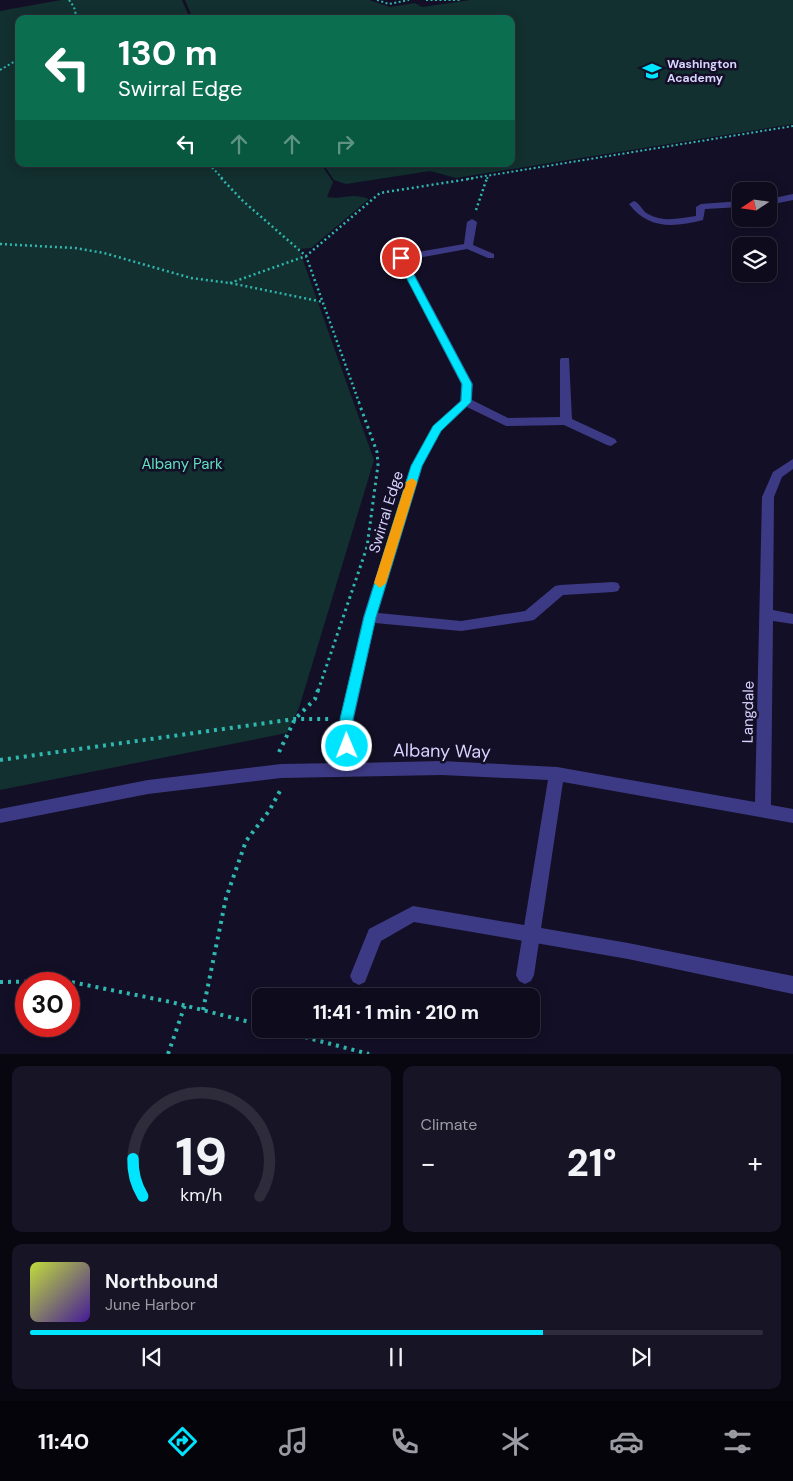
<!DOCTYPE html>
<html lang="en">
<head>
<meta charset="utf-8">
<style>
	body { margin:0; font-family:"DM Sans",sans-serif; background:#171425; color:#f1f3f6; height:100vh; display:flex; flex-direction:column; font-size:19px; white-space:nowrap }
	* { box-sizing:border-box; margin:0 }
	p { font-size:16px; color:#9b9ba3 }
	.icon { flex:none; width:28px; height:28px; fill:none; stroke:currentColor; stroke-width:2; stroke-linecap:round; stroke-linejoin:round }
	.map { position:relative; height:1054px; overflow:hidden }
	.details { display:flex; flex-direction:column; gap:12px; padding:12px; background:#08060f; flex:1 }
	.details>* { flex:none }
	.hud { position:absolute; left:15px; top:15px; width:500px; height:152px; border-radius:10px; box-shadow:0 2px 12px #0003,0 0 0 1px #2e2b3b; background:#0b6e4f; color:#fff; overflow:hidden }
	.needle { width:32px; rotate:257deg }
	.tools { position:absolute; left:732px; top:182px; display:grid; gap:10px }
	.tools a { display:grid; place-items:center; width:45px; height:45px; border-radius:10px; background:#0e0b1c; box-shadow:0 2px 12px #0003,0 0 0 1px #2e2b3b; font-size:25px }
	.speed { position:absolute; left:15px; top:972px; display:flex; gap:10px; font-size:25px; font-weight:700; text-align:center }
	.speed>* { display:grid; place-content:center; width:65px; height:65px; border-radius:50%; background:#0e0b1c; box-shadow:0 2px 12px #0003,0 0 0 1px #2e2b3b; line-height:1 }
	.speed .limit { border:8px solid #d22; background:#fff; color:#111 }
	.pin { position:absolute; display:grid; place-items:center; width:42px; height:42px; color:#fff; margin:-21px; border:2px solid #fff; border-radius:50%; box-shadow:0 1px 5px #0007 }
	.me { position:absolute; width:55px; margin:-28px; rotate:359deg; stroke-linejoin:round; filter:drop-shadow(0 0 4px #0008) }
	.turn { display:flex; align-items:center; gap:18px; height:105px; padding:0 20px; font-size:22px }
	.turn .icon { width:65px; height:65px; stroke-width:2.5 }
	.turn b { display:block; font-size:35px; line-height:42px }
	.lanes { display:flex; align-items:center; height:48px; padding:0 20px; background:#0003; justify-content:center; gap:25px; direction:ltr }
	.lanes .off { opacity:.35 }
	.big { font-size:38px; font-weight:800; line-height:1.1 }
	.details .widget { flex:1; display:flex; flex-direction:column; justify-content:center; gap:8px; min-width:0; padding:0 18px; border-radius:10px; background:#171425 }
	.details .dial { align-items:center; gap:0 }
	.dial svg { height:130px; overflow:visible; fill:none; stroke:#2e2b3b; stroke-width:7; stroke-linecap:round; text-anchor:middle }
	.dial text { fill:#f1f3f6; stroke:none }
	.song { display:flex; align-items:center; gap:15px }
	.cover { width:60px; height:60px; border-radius:8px; background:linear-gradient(135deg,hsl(70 70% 55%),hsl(260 70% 35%)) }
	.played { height:5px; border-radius:2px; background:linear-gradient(90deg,#00e5ff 70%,#2e2b3b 70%) }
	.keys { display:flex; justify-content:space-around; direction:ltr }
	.heat { display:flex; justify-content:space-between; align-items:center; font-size:28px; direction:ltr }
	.details .tiles { flex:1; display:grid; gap:12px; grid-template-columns:1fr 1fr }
	.widget:last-child { grid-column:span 2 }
	.trip { position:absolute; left:252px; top:988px; width:288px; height:50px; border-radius:10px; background:#0e0b1c; box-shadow:0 2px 12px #0003,0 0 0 1px #2e2b3b; font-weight:800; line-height:50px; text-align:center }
	.tab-bar { display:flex; height:80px; justify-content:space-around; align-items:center; background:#06040b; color:#9b9ba3 }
	.tab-bar .icon { width:35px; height:35px }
	.tab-bar .selected { color:#00e5ff }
	.tab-bar b { font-size:22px; color:#f1f3f6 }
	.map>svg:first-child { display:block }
	.green { fill:#12302f }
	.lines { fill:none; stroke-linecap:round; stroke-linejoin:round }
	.path-far3 { stroke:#2fb8b0; stroke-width:2; stroke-dasharray:2 2.5; stroke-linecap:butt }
	.path-far2 { stroke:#2fb8b0; stroke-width:2.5; stroke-dasharray:2 3; stroke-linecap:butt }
	.path-far1 { stroke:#2fb8b0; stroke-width:3; stroke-dasharray:2.5 4; stroke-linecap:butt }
	.path { stroke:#2fb8b0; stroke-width:4; stroke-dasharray:3 5; stroke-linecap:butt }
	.lane { fill:#3d3a85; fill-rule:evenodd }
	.street { fill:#3d3a85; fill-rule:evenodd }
	.route { fill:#00e5ff; stroke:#0095a6 }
	.slow { fill:#f59e0b }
	.labels { text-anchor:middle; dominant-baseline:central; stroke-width:5; stroke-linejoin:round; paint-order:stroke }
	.far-poi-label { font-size:12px; font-weight:bold; fill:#d9d4ff; stroke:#130f26; text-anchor:start }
	.park-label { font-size:15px; fill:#5fe0c0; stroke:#130f26 }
	.street-label { font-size:15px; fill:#d9d4ff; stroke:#130f26 }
	.near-street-label { font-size:18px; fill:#d9d4ff; stroke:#130f26 }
</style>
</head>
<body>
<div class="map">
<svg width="793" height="1054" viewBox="0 0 793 1054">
	<rect width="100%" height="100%" fill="#130f26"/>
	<!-- green -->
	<path class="green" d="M61,0H182L190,19H19V164H321L333,182L327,197C345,200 350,192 369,199L311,248L299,249L374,460L299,708L287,733L0,790V11Z
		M185,0H369L390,7L415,3L422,7L470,0H793V124L456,178L430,171L346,184L334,180L323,164H511V19H193Z"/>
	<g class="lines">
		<!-- path-far3 -->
		<path class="path-far3" d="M69,0L74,7L77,19
			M377,0L389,4L409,0
			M426,0H461
			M0,70L19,59
			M209,164L223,179
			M467,179L793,126
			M487,179L488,176"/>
		<!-- path-far2 -->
		<path class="path-far2" d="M221,178L243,201L306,256L360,405
			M476,210L487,178
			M0,244L75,248L104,253L191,278L230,283L323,302
			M230,283L306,256L380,193L475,178"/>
		<!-- path-far1 -->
		<path class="path-far1" d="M318,691L367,547L378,465L377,452L359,403"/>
		<!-- path -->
		<path class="path" d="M279,752L295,719L315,699L318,690
			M0,760L295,719H329
			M0,982L66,981L171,1002L261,1025
			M203,1010L226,898L246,841L269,811L280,791
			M274,1029L369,1054
			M168,1054L185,1005"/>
		<!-- lane -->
		<path class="lane" d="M413,906L628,943L793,976V994L628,959L414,922L381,941L365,982L359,985L353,982L350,976L369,929Z"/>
		<!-- street -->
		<path class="street" d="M793,194V200L769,205V199Z
			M634,201C641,204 642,211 648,214C664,223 680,218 696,216V207L701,204L741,201V207L705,209L703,220C674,227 649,230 629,204Z
			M472,219L477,222L473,245L494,254V258H488L467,249L407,260L473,384L472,400L508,418L560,417V360L561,358H569L572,419L615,439L617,442L611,446L607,445L564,425L506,426L467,407L441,431L423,465L378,613L461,621L525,611L555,586L560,585L613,582L618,583L620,587L618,591L613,592L563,595L534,620L529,621L461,631L375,623L354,719L355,763L442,761L557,767L755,802L762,497L773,472L793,459V469L782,477L774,497L773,610L793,614V624L773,621L771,805L793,809V823L563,782L534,975L531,981L525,984L519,981L516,975L548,780L442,775L281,778L148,794L0,823V809L148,780L281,764L340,763V719L363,617L411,465L433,426L460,401L461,384L396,258L401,255L464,244L467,222Z"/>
	</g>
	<!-- route -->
	<path class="route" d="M401,255L405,258L472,384L471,402L441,431L422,466L376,617L353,719L354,746L352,750H342L340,719L364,617L411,466L433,426L461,401L462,384L396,258Z"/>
	<!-- slow -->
	<path class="slow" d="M412,478L417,482L386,583L380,588L374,583L406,482Z"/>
	<!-- icons -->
	<defs>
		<g id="school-bare" transform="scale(1.5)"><path d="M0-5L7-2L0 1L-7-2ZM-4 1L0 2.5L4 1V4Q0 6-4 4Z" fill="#00e5ff" stroke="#130f26" stroke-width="2.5" paint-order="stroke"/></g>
	</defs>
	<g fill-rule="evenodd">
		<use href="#school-bare" x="652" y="71"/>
	</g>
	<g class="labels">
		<!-- far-poi labels -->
		<g class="far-poi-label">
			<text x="667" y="64">Washington<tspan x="667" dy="14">Academy</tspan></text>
		</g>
		<!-- park labels -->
		<g class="park-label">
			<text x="182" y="464">Albany Park</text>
		</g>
		<!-- street labels -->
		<g class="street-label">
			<text transform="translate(386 512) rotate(-73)">Swirral Edge</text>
			<text transform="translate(748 712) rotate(-89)">Langdale</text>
		</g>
		<!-- near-street labels -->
		<g class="near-street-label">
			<text transform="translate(442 751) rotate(1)">Albany Way</text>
		</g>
	</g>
</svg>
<div class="tools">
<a><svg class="needle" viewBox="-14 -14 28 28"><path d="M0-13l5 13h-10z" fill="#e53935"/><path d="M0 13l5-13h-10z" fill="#9b9ba3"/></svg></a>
<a><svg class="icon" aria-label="layers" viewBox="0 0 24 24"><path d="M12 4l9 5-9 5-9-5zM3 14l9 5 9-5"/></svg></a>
</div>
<div class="speed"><div class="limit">30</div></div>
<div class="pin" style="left:401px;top:258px;background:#d93025"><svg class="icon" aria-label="arrive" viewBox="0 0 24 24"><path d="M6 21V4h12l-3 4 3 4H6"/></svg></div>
<svg class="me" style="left:347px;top:746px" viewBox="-20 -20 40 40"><circle r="17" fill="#00e5ff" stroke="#fff" stroke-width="3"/><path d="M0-11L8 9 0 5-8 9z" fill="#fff"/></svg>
<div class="trip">11:41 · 1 min · 210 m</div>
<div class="hud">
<div class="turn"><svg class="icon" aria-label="left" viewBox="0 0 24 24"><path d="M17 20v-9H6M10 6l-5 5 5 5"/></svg><div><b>130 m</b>Swirral Edge</div></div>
<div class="lanes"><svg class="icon" aria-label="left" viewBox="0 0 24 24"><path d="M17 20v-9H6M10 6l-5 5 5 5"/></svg><svg class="icon off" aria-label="ahead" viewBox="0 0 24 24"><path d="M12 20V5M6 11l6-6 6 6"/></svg><svg class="icon off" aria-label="ahead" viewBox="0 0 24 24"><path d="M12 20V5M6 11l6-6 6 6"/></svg><svg class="icon off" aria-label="right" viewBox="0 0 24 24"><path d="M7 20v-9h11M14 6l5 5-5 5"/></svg></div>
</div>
</div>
<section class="details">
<div class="tiles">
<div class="widget dial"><svg viewBox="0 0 100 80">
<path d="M14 69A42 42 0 1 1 86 69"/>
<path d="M14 69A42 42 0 0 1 8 46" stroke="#00e5ff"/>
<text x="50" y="56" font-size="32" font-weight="700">19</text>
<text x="50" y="72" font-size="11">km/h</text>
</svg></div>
<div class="widget"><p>Climate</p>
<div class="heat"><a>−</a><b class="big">21°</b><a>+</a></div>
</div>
<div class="widget">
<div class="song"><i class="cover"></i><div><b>Northbound</b><p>June Harbor</p></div></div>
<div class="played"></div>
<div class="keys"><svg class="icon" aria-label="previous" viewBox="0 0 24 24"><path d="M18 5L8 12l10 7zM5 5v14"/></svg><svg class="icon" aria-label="pause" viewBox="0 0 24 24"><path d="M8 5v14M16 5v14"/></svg><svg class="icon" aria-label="next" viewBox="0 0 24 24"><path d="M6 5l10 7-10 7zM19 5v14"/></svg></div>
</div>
</div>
</section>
<nav class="tab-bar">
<b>11:40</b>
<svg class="icon selected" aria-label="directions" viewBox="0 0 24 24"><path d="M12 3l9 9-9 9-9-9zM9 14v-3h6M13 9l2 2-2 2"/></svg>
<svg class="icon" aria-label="music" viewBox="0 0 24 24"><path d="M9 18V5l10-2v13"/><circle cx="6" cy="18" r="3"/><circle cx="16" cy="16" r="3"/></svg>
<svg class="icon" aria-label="phone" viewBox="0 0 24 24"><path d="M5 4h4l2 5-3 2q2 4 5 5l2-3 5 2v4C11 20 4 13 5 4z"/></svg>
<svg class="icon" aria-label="climate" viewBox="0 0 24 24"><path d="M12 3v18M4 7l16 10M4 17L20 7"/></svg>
<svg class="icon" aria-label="car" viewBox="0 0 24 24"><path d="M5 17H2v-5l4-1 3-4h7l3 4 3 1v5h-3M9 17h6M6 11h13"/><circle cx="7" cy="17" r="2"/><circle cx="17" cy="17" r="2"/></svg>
<svg class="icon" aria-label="filters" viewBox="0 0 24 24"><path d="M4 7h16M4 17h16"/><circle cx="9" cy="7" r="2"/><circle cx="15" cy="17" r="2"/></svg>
</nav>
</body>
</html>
